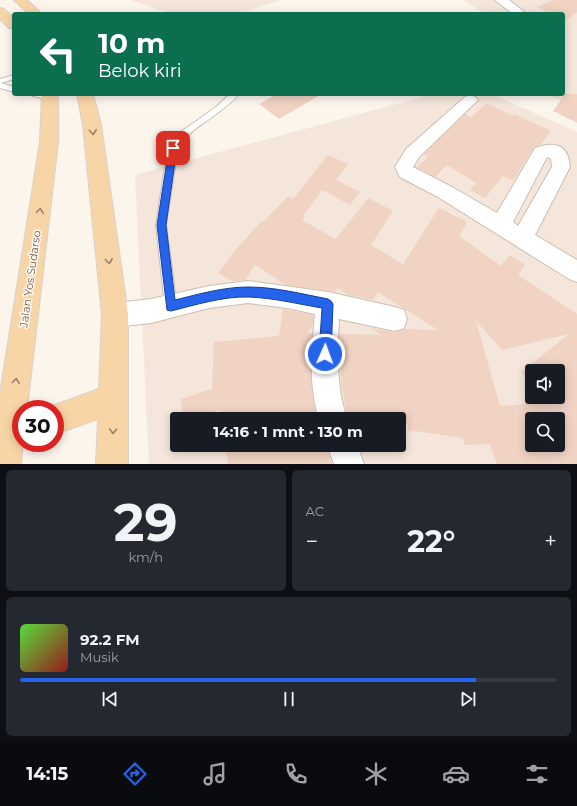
<!DOCTYPE html>
<html lang="id">
<head>
<meta charset="utf-8">
<style>
	body { margin:0; font-family:Montserrat,sans-serif; background:#242831; color:#f1f3f6; height:100vh; display:flex; flex-direction:column; font-size:15px; white-space:nowrap }
	* { box-sizing:border-box; margin:0 }
	p { font-size:13px; color:#9ea1a6 }
	.icon { flex:none; width:22px; height:22px; fill:none; stroke:currentColor; stroke-width:2; stroke-linecap:round; stroke-linejoin:round }
	.map { position:relative; height:464px; overflow:hidden }
	.sheet { display:flex; flex-direction:column; gap:6px; padding:6px; background:#0d0f14; flex:1 }
	.sheet>* { flex:none }
	.top-card { position:absolute; left:12px; top:12px; width:553px; height:84px; border-radius:4px; box-shadow:0 2px 10px #0003; background:#0b6e4f; color:#fff; overflow:hidden }
	.tools { position:absolute; left:525px; top:364px; display:grid; gap:8px }
	.tools a { display:grid; place-items:center; width:40px; height:40px; border-radius:4px; background:#171b24; box-shadow:0 2px 10px #0003; font-size:20px }
	.speed { position:absolute; left:12px; top:400px; display:flex; gap:8px; font-size:20px; font-weight:700; text-align:center }
	.speed>* { display:grid; place-content:center; width:52px; height:52px; border-radius:50%; background:#171b24; box-shadow:0 2px 10px #0003; line-height:1 }
	.speed .limit { border:6px solid #d22; background:#fff; color:#111 }
	.pin { position:absolute; display:grid; place-items:center; width:34px; height:34px; color:#fff; margin:-17px; border-radius:8px; box-shadow:0 2px 6px #0006 }
	.me { position:absolute; width:44px; margin:-22px; rotate:2deg; stroke-linejoin:round; filter:drop-shadow(0 0 3px #0008) }
	.turn { display:flex; align-items:center; gap:14px; height:84px; padding:0 20px; font-size:18px }
	.turn .icon { width:52px; height:52px; stroke-width:2.5 }
	.turn b { display:block; font-size:28px; line-height:34px }
	.big { font-size:30px; font-weight:700; line-height:1.1 }
	.sheet .tile { flex:1; display:flex; flex-direction:column; justify-content:center; gap:6px; min-width:0; padding:0 14px; border-radius:6px; background:#242831 }
	.sheet .dial { align-items:center; gap:0 }
	.dial b { font-size:52px; line-height:1 }
	.song { display:flex; align-items:center; gap:12px }
	.cover { width:48px; height:48px; border-radius:6px; background:linear-gradient(135deg,hsl(110 70% 55%),hsl(0 70% 35%)) }
	.played { height:4px; border-radius:2px; background:linear-gradient(90deg,#2563eb 85%,#363941 85%) }
	.keys { display:flex; justify-content:space-around; direction:ltr }
	.heat { display:flex; justify-content:space-between; align-items:center; font-size:22px; direction:ltr }
	.sheet .tiles { flex:1; display:grid; gap:6px; grid-template-columns:1fr 1fr }
	.tile:last-child { grid-column:span 2 }
	.trip { position:absolute; left:170px; top:412px; width:236px; height:40px; border-radius:4px; background:#171b24; box-shadow:0 2px 10px #0003; font-weight:700; line-height:40px; text-align:center }
	.tabs { display:flex; height:64px; justify-content:space-around; align-items:center; background:#090b0e; color:#9ea1a6 }
	.tabs .icon { width:28px; height:28px }
	.tabs .current { color:#2563eb }
	.tabs b { font-size:18px; color:#f1f3f6 }
	.map>svg:first-child { display:block }
	.residential { fill:#f4e6da; fill-rule:evenodd }
	.building { fill:#f1d3c4; fill-rule:evenodd }
	.lines { fill:none; stroke-linecap:round; stroke-linejoin:round }
	.lane-casing { stroke:#cfbdb0; stroke-width:2 }
	.street-casing { stroke:#cfbdb0; stroke-width:2 }
	.primary-casing { stroke:#d9d1cd; stroke-width:2 }
	.lane { fill:#fff; fill-rule:evenodd }
	.street { fill:#fff; fill-rule:evenodd }
	.primary { fill:#f8d5a7; fill-rule:evenodd }
	.oneway { stroke:#9e8069 }
	.route { fill:#2563eb; stroke:#184099 }
	.labels { text-anchor:middle; dominant-baseline:central; stroke-width:3; stroke-linejoin:round; paint-order:stroke }
	.street-label { font-size:11px; fill:#775b4e; stroke:#fef9f2 }
</style>
</head>
<body>
<div class="map">
<svg width="577" height="464" viewBox="0 0 577 464">
	<rect width="100%" height="100%" fill="#fcf5ec"/>
	<!-- residential -->
	<path class="residential" d="M131,0H281L247,11L231,14H171Z
		M464,0H577V108L547,94H563V14H484Z
		M433,94H492L577,132V464H149L135,175ZM532,371H558V397H532ZM177,419H399V445H177ZM532,419H558V445H532Z"/>
	<!-- building -->
	<path class="building" d="M553,0H577V12L566,21L563,19V14H551L537,7Z
		M277,94H322L279,119L259,104Z
		M565,94H577V123L553,111Z
		M487,103L513,116L514,114L551,131L540,145L534,147L513,181L503,176L485,198L470,190L476,183L447,165L435,177L417,167L428,157L424,154L465,114L471,117Z
		M328,155L348,164L336,180L360,192L350,205L322,190L303,216L305,217L302,220L336,239L368,198L393,211L371,245L403,264L439,208L467,222L459,236L501,266L510,255L525,265L518,275L577,314V464H497L490,444L465,445L463,438L408,430V424L399,423V419H348L341,382L340,334L381,335L370,328L395,332L405,329L438,330L378,292L373,300L348,295L338,288L335,292L286,285L255,265L245,280L233,281L218,273L237,248L262,221L263,222L288,196L293,199ZM476,321L502,350L569,334L521,372L532,384V371H558V397H538L520,405L500,406ZM532,419H558V445H532Z
		M283,309L313,315V325L307,333H312L311,380L317,419H221L220,410L189,419H183L181,399L212,389L214,342L279,336Z
		M225,445H326L332,464H228Z"/>
	<g class="lines">
		<!-- lane casing -->
		<g class="lane-casing">
			<path id="lane" d="M14,75V79L1,83L14,87V92L0,88V79Z
				M32,94H48L54,97L50,100L33,96Z
				M230,94H239C223,114 187,129 178,148L166,225L177,306L175,310L171,312L167,310L165,306L156,225L168,148L175,136L216,107Z"/>
		</g>
		<!-- street casing -->
		<g class="street-casing">
			<path id="street" d="M495,0H509L527,14H513Z
				M470,95L475,97L478,100L475,103L419,157L413,167L452,187L497,213L535,148C555,141 568,144 570,167L535,235L577,260V282L569,279L438,197L400,177L395,167L406,149L465,97ZM547,157L551,159L552,167L518,226L513,222Z
				M248,281L328,292L395,307L404,310L407,319L404,328L395,331L339,319C337,354 336,386 347,419H319C308,384 312,350 315,314L287,308L248,303L209,308L151,323L115,327L106,324L103,315L106,306L115,303L151,299L209,286Z
				M327,445H357L364,464H334Z"/>
		</g>
		<!-- primary casing -->
		<g class="primary-casing">
			<path id="primary" d="M14,0H27L42,14H29Z
				M0,8L4,9L14,18V29L9,28L0,19Z
				M42,94H58V142L27,409H21V443H23L21,464H0V394L40,142Z
				M77,94H93L101,125L128,315V464H96L98,419L55,434V409H44L99,389L102,315L83,125Z"/>
		</g>
		<!-- lane -->
		<use href="#lane" class="lane"/>
		<!-- street -->
		<use href="#street" class="street"/>
		<!-- primary -->
		<use href="#primary" class="primary"/>
	</g>
	<!-- one-way arrows -->
	<defs><path id="oneway-chevron" d="M-2-3.5L2.5 0L-2 3.5" fill="none" stroke-width="1.6" stroke-linecap="round" stroke-linejoin="round"/></defs>
	<g class="oneway">
		<use href="#oneway-chevron" transform="translate(93 132) rotate(83)"/>
		<use href="#oneway-chevron" transform="translate(40 211) rotate(-82)"/>
		<use href="#oneway-chevron" transform="translate(109 261) rotate(83)"/>
		<use href="#oneway-chevron" transform="translate(16 381) rotate(-82)"/>
		<use href="#oneway-chevron" transform="translate(113 431) rotate(92)"/>
	</g>
	<!-- route -->
	<path class="route" d="M173,145L177,148L166,225L175,300C199,294 224,287 248,287C275,287 302,294 328,299L331,301L333,304L331,354L329,358L325,360L321,358L319,354L322,308C298,304 274,298 249,297C224,296 195,305 171,311L167,310L157,225L169,148Z"/>
	<g class="labels">
		<!-- street labels -->
		<g class="street-label">
			<text transform="translate(30 279) rotate(-82)">Jalan Yos Sudarso</text>
		</g>
	</g>
</svg>
<div class="tools">
<a><svg class="icon" aria-label="sound" viewBox="0 0 24 24"><path d="M4 9h4l5-4v14l-5-4H4zM17 9q2 3 0 6"/></svg></a>
<a><svg class="icon" aria-label="search" viewBox="0 0 24 24"><circle cx="10" cy="10" r="6"/><path d="M15 15l6 6"/></svg></a>
</div>
<div class="speed"><div class="limit">30</div></div>
<div class="pin" style="left:173px;top:148px;background:#d93025"><svg class="icon" aria-label="arrive" viewBox="0 0 24 24"><path d="M6 21V4h12l-3 4 3 4H6"/></svg></div>
<svg class="me" style="left:325px;top:354px" viewBox="-20 -20 40 40"><circle r="17" fill="#2563eb" stroke="#fff" stroke-width="3"/><path d="M0-11L8 9 0 5-8 9z" fill="#fff"/></svg>
<div class="trip">14:16 · 1 mnt · 130 m</div>
<div class="top-card">
<div class="turn"><svg class="icon" aria-label="left" viewBox="0 0 24 24"><path d="M17 20v-9H6M10 6l-5 5 5 5"/></svg><div><b>10 m</b>Belok kiri</div></div>
</div>
</div>
<section class="sheet">
<div class="tiles">
<div class="tile dial"><b>29</b><p>km/h</p></div>
<div class="tile"><p>AC</p>
<div class="heat"><a>−</a><b class="big">22°</b><a>+</a></div>
</div>
<div class="tile">
<div class="song"><i class="cover"></i><div><b>92.2 FM</b><p>Musik</p></div></div>
<div class="played"></div>
<div class="keys"><svg class="icon" aria-label="previous" viewBox="0 0 24 24"><path d="M18 5L8 12l10 7zM5 5v14"/></svg><svg class="icon" aria-label="pause" viewBox="0 0 24 24"><path d="M8 5v14M16 5v14"/></svg><svg class="icon" aria-label="next" viewBox="0 0 24 24"><path d="M6 5l10 7-10 7zM19 5v14"/></svg></div>
</div>
</div>
</section>
<nav class="tabs">
<b>14:15</b>
<svg class="icon current" aria-label="directions" viewBox="0 0 24 24"><path d="M12 3l9 9-9 9-9-9zM9 14v-3h6M13 9l2 2-2 2"/></svg>
<svg class="icon" aria-label="music" viewBox="0 0 24 24"><path d="M9 18V5l10-2v13"/><circle cx="6" cy="18" r="3"/><circle cx="16" cy="16" r="3"/></svg>
<svg class="icon" aria-label="phone" viewBox="0 0 24 24"><path d="M5 4h4l2 5-3 2q2 4 5 5l2-3 5 2v4C11 20 4 13 5 4z"/></svg>
<svg class="icon" aria-label="climate" viewBox="0 0 24 24"><path d="M12 3v18M4 7l16 10M4 17L20 7"/></svg>
<svg class="icon" aria-label="car" viewBox="0 0 24 24"><path d="M5 17H2v-5l4-1 3-4h7l3 4 3 1v5h-3M9 17h6M6 11h13"/><circle cx="7" cy="17" r="2"/><circle cx="17" cy="17" r="2"/></svg>
<svg class="icon" aria-label="filters" viewBox="0 0 24 24"><path d="M4 7h16M4 17h16"/><circle cx="9" cy="7" r="2"/><circle cx="15" cy="17" r="2"/></svg>
</nav>
</body>
</html>
